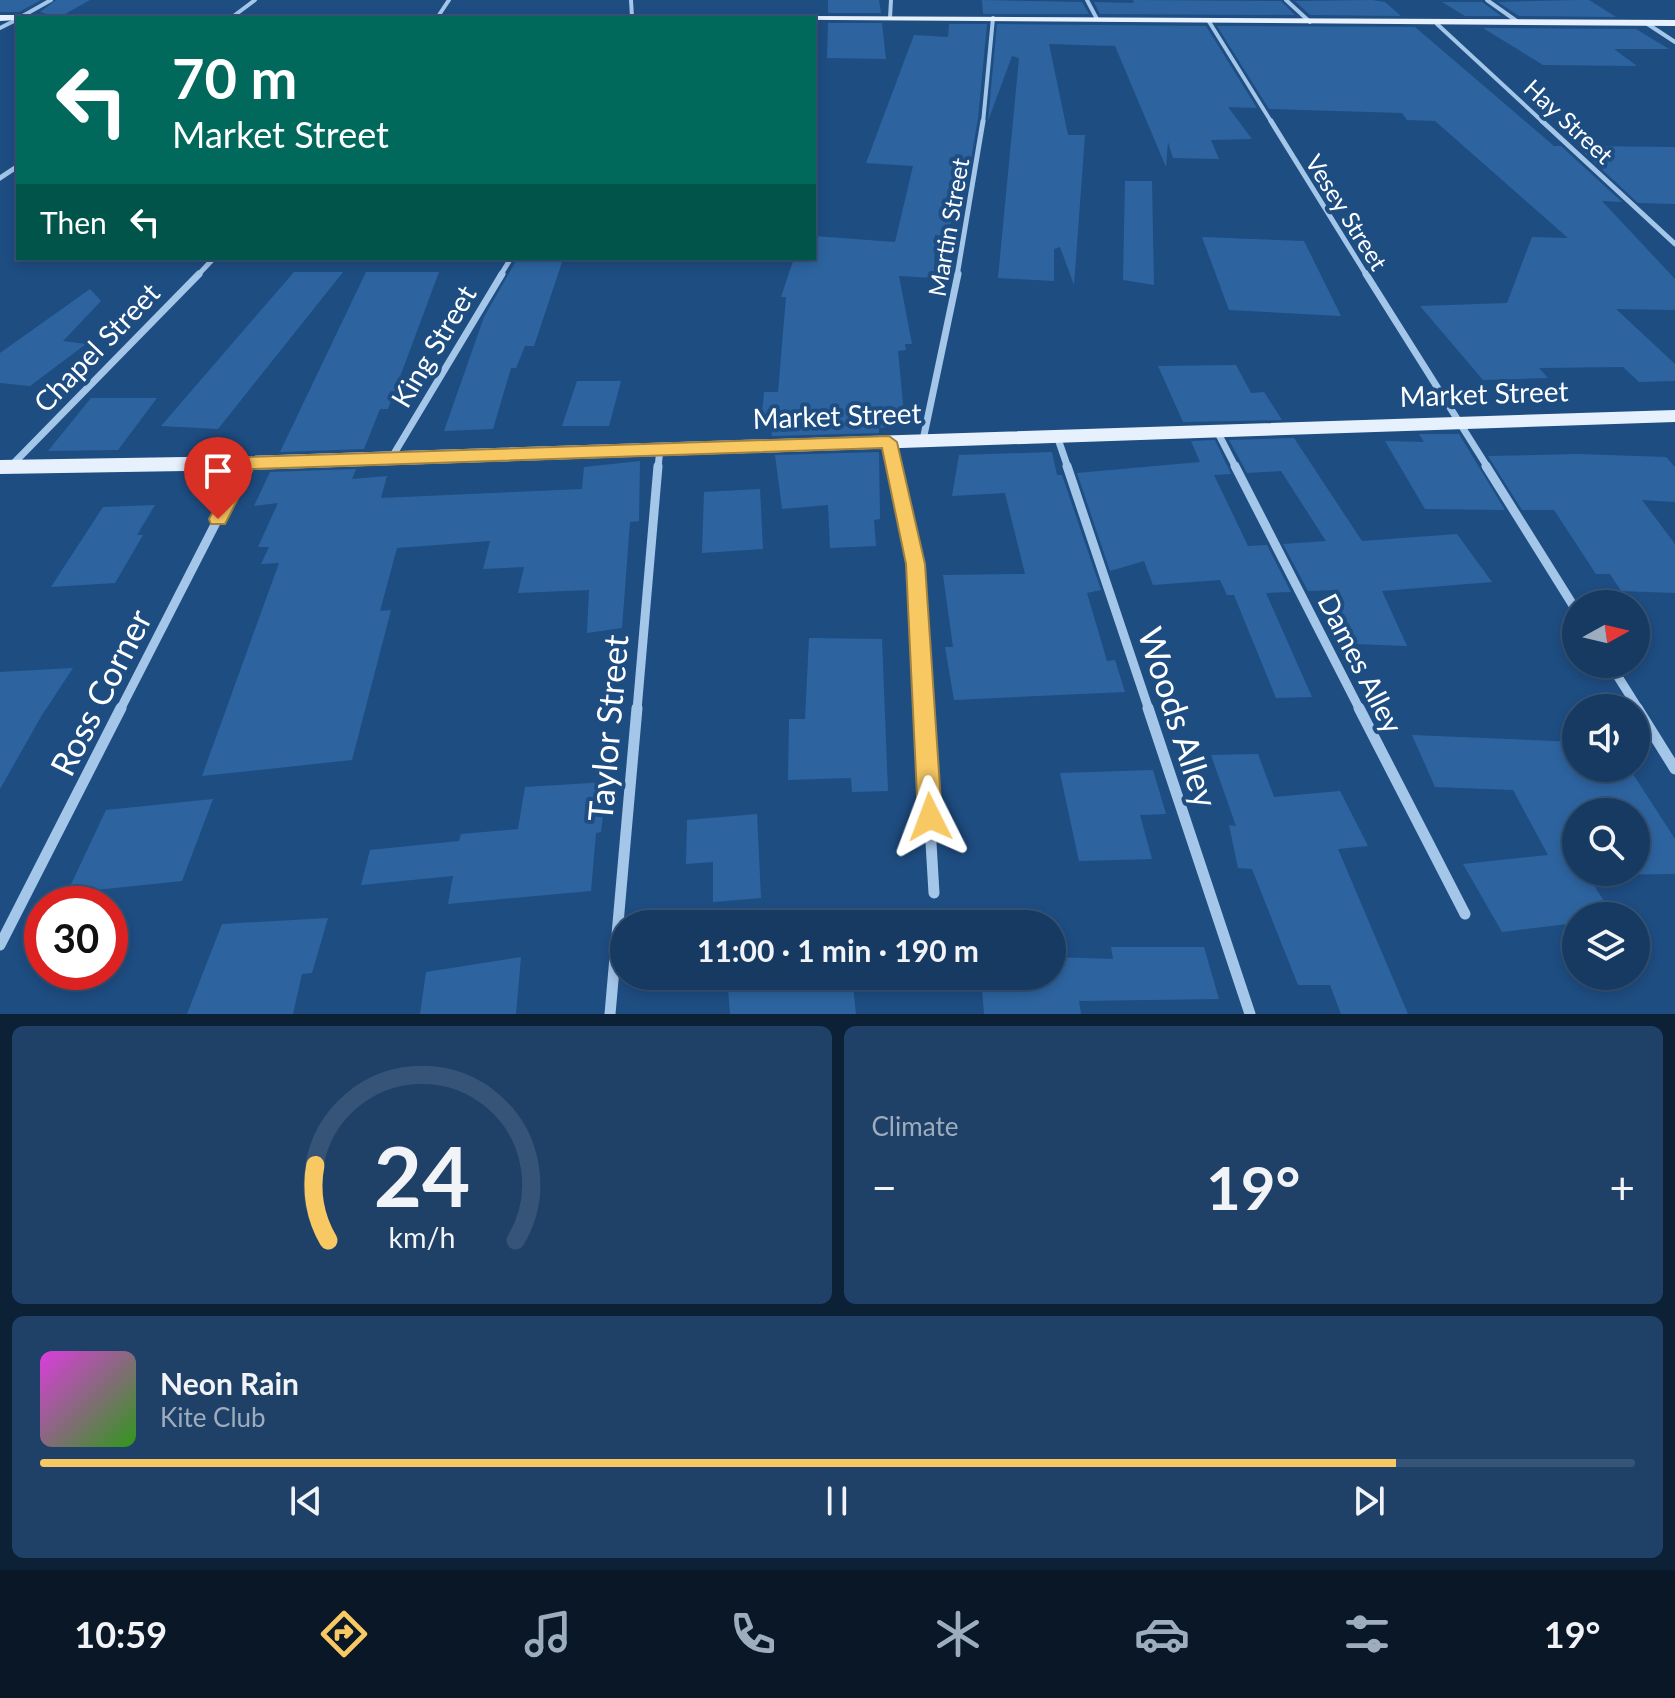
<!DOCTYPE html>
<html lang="en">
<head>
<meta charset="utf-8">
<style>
	body { margin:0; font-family:Lato,sans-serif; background:#1f4168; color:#f1f3f6; height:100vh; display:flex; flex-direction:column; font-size:30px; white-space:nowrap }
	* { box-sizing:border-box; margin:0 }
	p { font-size:26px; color:#9eadbe }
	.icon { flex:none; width:44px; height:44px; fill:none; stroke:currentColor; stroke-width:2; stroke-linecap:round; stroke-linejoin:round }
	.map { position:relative; height:1014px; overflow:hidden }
	.sheet { display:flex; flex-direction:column; gap:12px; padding:12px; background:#0c2036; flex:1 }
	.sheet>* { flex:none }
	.top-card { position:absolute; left:16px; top:16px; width:800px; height:244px; border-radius:0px; box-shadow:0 4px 12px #0003,0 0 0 2px #355477; background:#00695c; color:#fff; overflow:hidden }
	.needle { width:52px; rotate:82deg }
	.fabs { position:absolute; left:1562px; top:590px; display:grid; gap:16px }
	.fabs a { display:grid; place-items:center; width:88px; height:88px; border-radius:50%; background:#163a62; box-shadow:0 4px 12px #0003,0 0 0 2px #355477; font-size:40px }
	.speed { position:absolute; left:24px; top:886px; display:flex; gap:16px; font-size:40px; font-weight:700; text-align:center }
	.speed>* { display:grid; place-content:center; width:104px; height:104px; border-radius:50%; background:#163a62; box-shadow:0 4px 12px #0003,0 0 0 2px #355477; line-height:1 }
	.speed .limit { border:12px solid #d22; background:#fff; color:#111 }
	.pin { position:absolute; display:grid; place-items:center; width:68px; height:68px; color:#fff; margin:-82px -34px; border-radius:50% 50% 50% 0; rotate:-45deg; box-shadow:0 0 8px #0007 }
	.pin .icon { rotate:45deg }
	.me { position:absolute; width:88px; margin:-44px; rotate:357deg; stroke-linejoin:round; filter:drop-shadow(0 0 6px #0008) }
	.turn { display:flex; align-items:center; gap:28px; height:168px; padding:0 24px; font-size:36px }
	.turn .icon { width:104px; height:104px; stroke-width:2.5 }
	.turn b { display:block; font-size:56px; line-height:68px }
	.then { display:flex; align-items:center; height:76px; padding:0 24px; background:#0003; gap:16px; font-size:30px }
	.big { font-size:60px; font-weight:700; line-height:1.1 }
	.sheet .tile { flex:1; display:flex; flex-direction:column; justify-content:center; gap:12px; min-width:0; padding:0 28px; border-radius:12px; background:#1f4168 }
	.sheet .dial { align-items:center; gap:0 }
	.dial svg { height:208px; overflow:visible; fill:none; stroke:#355477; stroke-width:7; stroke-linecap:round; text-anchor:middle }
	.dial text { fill:#f1f3f6; stroke:none }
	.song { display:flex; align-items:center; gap:24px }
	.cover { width:96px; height:96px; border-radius:12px; background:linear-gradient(135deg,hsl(300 70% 55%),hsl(110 70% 35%)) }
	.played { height:8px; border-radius:4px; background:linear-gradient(90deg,#f8c863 85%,#355477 85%) }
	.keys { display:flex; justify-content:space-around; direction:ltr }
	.heat { display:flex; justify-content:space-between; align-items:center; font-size:44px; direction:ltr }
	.sheet .tiles { flex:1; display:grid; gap:12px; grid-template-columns:1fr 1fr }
	.tile:last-child { grid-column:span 2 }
	.trip { position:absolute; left:610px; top:910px; width:456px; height:80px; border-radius:40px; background:#163a62; box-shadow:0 4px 12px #0003,0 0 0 2px #355477; font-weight:700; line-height:80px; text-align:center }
	.tab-bar { display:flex; height:128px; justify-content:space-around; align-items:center; background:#091727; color:#9eadbe }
	.tab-bar .icon { width:56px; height:56px }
	.tab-bar .selected { color:#f8c863 }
	.tab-bar b { font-size:36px; color:#f1f3f6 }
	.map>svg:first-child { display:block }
	.building { fill:#2d64a0; fill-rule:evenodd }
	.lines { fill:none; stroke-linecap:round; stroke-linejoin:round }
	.minor-far4 { stroke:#a4c6e9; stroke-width:4 }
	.minor-far3 { stroke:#a4c6e9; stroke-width:5 }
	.minor-far2 { stroke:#a4c6e9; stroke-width:7 }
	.minor-far1 { stroke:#a4c6e9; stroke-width:9 }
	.minor { stroke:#a4c6e9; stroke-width:11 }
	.primary { fill:#e7f1fe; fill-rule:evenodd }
	.route { fill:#f8c863; stroke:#a18240; stroke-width:2 }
	.labels { text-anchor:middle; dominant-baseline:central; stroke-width:8; stroke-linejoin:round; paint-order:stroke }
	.far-street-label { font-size:24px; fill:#fff; stroke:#1e4d82 }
	.street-label { font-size:28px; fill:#fff; stroke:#1e4d82 }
	.near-street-label { font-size:34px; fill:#fff; stroke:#1e4d82 }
</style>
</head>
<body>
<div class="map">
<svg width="1675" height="1014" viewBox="0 0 1675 1014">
	<rect width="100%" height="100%" fill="#1e4d82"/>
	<!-- building -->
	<path class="building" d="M0,0H41L19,12H0Z
		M56,0H90L58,18L40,12Z
		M828,0H879L881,13H828Z
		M982,0L1082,2L1089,14H983Z
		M1133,0L1281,1L1295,15L1100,14L1094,2L1134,3Z
		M1372,0L1385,2L1401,16L1310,15L1295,1Z
		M1578,0H1589L1616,17L1519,16L1498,2Z
		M1442,2H1482L1501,16H1465Z
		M828,23H882L886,59L827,58Z
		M949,24H987L978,118L968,177L946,236L935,235L934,278L899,276L912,344H905L906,350L898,351L905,425L879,428V433L772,436L771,422L761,423L764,392H778L786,297H781L794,258H814V236L895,242L913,166L866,163L914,35L948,37Z
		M997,24L1206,26L1257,108L1228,107L1252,139L1211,140L1219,159L1173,158L1168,142L1166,167L1115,46L1049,44L1068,135H1085L1074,285L1060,247L1054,249V281L998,278L1019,58L1012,56L988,121Z
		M1217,26L1415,27L1554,146H1561L1622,202L1602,201L1675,279V310L1616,309L1675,364V381L1639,382L1623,367L1539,368L1548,378L1483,380L1420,306L1507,303L1532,237L1568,238L1435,121L1407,120L1402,113L1269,109Z
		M1483,28L1636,29L1669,49H1614L1637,66L1543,65Z
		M1577,146L1675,147V204L1638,203Z
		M1125,181H1152L1154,285L1123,280Z
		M1202,237L1304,241L1341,316L1229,310Z
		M563,259L534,346H525L516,368H511L493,429L444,431L484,317L516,261Z
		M294,272H343L218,429L161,426Z
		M366,272H439L388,409H380L364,449L280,452Z
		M90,289L101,301L63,341L86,344L30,386L0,383V353Z
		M1236,365L1251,393L1264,392L1282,420L1183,422L1158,366Z
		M577,381H621L609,426H562Z
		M91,398H157L118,450L48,451Z
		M1419,434H1459L1505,510L1425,509L1385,441L1424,442Z
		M1294,438L1362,541L1457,534L1492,582L1382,591L1407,646L1355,644L1333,590L1308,591L1283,544L1326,541L1281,471L1247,473L1229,440Z
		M1215,440L1231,474L1214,475L1248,546L1267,545L1291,592L1266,593L1312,697L1276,698L1234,595H1227L1220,580L1153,585L1144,561L1110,571L1077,473L1200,462L1191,441Z
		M879,452L880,519L874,520L876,546L830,548L828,505L782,509L775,455Z
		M1052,452L1057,475H1062L1101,590L1087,593L1107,661L1115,660L1125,692L954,700L945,647H953L943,575L1025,574L1005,493L952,496L959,455Z
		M1579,454L1666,457L1675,467V502L1642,500L1675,544V593L1621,591L1610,574H1596L1554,510H1522L1488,456Z
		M640,461L639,521L630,522L622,628L587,633L589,590L518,593L524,567L483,569L490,541L397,548L380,611L391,610L352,760L202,776L279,563L261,564L269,547H258L278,503L254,506L270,472L356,469L352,479L387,476L381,498L582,489L584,467Z
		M760,489L763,549L702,553L704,492Z
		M155,505L137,535H143L115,583L51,587L103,507Z
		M809,638L882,639L888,791L852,792L851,778L788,780L789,719H805Z
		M73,668L42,715L0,789V672Z
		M1412,735L1576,742V768H1629L1675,839V874L1587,875L1614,916H1576V923L1502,932L1463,864L1548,855L1513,790L1435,787ZM1576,812H1636V872H1576Z
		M1258,754L1274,797L1340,791L1368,846L1338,849L1408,1014H1341L1330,985H1298L1252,869L1238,868L1229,825L1236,826L1211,755Z
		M1153,770L1166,814L1140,815L1152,859L1079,861L1060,773Z
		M607,782L601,832L596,833L591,891L448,904L453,876L361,885L370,850L459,841L461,834L518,829L525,787Z
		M213,799L182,881L67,893L106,810Z
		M757,814L761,898L713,902V862L686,864L687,820Z
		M328,918L312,973L302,974L293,1014H187L222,924Z
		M1111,947H1204L1219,999L1079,1001L1081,1014H984L981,976H1052V957L1113,959Z
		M521,957L516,1014H420L426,972Z
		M727,976H852L856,1014H730Z"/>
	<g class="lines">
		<!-- minor-far4 -->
		<path class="minor-far4" d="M631,0L632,17
			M1087,0L1097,19
			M1286,0L1310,22
			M1487,0L1518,22
			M19,18L51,0
			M231,18L255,0
			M437,18L449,0
			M890,18L891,0
			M1208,20L1272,123
			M1646,23L1675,42
			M1437,24L1544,123
			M0,28L18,19
			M983,123L993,18"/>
		<!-- minor-far3 -->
		<path class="minor-far3" d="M1271,121L1367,276
			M1542,121L1675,244
			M0,178L18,166
			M197,276L214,258
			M500,276L511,258
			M957,276L983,121"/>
		<!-- minor-far2 -->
		<path class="minor-far2" d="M1366,274L1488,468
			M1218,433L1236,468
			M1057,436L1068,468
			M923,440L958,274
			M889,442L895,468
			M392,457L502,274
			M11,466L199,274
			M244,468L247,463
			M658,468L660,448"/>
		<!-- minor-far1 -->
		<path class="minor-far1" d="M894,466L915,564L923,710
			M1067,466L1149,710
			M1235,466L1360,710
			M1486,466L1576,610
			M1610,664L1639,710
			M120,710L245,466
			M637,710L658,466"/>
		<!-- minor -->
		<path class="minor" d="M923,708L934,893
			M1148,708L1250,1014
			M1359,708L1465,914
			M1637,708L1675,769
			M0,945L121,708
			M610,1014L637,708"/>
		<!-- primary -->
		<path class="primary" d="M0,15H46L51,18L0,21Z
			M573,15L1675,20V26L568,18Z
			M1675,410V422L247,470L0,474V460L247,456Z"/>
	</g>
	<!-- route -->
	<path class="route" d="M889,436L897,442L925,564L942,817L939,825L930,829L922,825L918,817L906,564L882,448L253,469L225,524H211L209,519L241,459L247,457Z"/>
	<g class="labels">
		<!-- far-street labels -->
		<g class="far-street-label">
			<text transform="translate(1569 121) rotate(43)">Hay Street</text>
			<text transform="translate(1347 212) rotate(58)">Vesey Street</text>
			<text transform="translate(948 227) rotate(-80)">Martin Street</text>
		</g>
		<!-- street labels -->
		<g class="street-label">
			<text transform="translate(433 346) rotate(-59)">King Street</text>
			<text transform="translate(96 347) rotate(-46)">Chapel Street</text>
			<text transform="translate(1484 393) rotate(-2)">Market Street</text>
			<text transform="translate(837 415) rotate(-2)">Market Street</text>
			<text transform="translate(1361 663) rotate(63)">Dames Alley</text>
		</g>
		<!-- near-street labels -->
		<g class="near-street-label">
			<text transform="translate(100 692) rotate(-63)">Ross Corner</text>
			<text transform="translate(1179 717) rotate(72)">Woods Alley</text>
			<text transform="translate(607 728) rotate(-85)">Taylor Street</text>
		</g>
	</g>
</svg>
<div class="fabs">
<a><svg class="needle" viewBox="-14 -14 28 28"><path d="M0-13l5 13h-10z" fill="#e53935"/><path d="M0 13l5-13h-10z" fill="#9eadbe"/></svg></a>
<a><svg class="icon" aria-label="sound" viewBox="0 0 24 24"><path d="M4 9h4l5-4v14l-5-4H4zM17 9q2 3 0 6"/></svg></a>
<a><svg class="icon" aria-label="search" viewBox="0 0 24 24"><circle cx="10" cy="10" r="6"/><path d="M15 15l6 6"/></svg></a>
<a><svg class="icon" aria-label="layers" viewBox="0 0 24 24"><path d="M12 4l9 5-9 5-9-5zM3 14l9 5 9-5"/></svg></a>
</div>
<div class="speed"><div class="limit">30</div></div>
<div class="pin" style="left:218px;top:519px;background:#d93025"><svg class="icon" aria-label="arrive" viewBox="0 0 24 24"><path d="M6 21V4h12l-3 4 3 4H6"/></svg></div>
<svg class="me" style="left:930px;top:817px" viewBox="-20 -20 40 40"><path d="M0-17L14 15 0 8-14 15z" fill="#f8c863" stroke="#fff" stroke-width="4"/></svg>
<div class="trip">11:00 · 1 min · 190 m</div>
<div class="top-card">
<div class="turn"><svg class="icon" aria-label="left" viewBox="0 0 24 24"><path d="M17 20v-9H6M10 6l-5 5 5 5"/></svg><div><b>70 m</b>Market Street</div></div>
<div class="then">Then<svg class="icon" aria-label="left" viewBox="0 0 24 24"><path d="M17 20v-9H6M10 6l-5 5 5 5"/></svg></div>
</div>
</div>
<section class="sheet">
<div class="tiles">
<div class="tile dial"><svg viewBox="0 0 100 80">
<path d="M14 69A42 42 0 1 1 86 69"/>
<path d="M14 69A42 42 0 0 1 9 40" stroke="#f8c863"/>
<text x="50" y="56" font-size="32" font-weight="700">24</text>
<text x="50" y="72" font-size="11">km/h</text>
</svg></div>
<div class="tile"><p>Climate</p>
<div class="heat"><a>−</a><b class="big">19°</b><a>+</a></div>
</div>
<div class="tile">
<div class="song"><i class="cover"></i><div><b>Neon Rain</b><p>Kite Club</p></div></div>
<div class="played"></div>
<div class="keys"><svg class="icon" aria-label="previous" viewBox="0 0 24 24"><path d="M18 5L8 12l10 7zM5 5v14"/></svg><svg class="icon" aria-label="pause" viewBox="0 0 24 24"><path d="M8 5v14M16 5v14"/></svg><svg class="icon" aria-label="next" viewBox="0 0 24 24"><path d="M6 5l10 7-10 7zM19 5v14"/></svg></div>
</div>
</div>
</section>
<nav class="tab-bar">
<b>10:59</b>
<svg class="icon selected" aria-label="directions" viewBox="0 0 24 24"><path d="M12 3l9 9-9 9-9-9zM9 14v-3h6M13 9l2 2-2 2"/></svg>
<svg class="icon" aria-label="music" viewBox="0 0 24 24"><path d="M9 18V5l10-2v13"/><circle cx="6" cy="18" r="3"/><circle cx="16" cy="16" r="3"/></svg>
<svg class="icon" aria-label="phone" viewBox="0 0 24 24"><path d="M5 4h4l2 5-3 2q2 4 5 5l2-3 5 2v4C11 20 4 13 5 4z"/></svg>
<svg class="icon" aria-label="climate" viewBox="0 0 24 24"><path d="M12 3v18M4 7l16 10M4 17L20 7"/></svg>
<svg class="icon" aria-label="car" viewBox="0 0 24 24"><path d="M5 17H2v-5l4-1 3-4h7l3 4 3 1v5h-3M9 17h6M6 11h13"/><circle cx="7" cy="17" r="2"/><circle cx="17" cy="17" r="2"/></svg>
<svg class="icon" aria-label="filters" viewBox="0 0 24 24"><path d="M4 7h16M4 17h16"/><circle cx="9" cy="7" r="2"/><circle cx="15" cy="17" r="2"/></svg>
<b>19°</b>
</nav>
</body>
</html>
